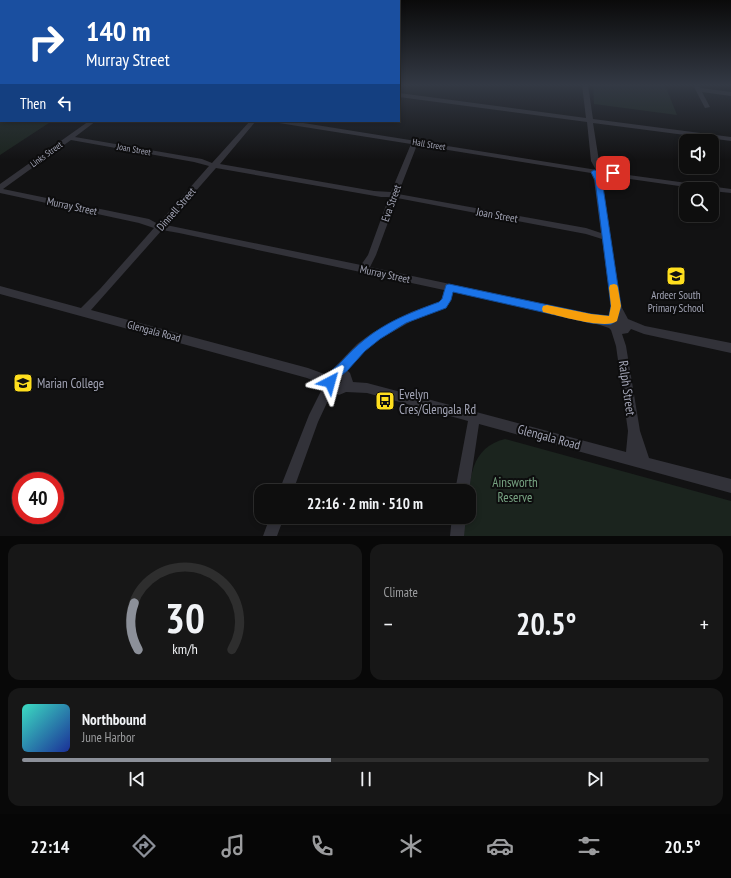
<!DOCTYPE html>
<html lang="en">
<head>
<meta charset="utf-8">
<style>
	body { margin:0; font-family:"PT Sans Narrow",sans-serif; background:#171717; color:#f1f3f6; height:100vh; display:flex; flex-direction:column; font-size:15px; white-space:nowrap }
	* { box-sizing:border-box; margin:0 }
	p { font-size:13px; color:#9b9c9e }
	.icon { flex:none; width:22px; height:22px; fill:none; stroke:currentColor; stroke-width:2; stroke-linecap:round; stroke-linejoin:round }
	.map { position:relative; height:536px; overflow:hidden }
	.details { display:flex; flex-direction:column; gap:8px; padding:8px; background:#080808; flex:1 }
	.details>* { flex:none }
	.banner { position:absolute; left:0px; top:0px; width:400px; height:122px; box-shadow:0 2px 6px #0003,0 0 0 1px #2e2e2e; background:#1a4fa0; color:#fff; overflow:hidden }
	.fabs { position:absolute; left:679px; top:134px; display:grid; gap:8px }
	.fabs a { display:grid; place-items:center; width:40px; height:40px; border-radius:8px; background:#0e0e0e; box-shadow:0 2px 6px #0003,0 0 0 1px #2e2e2e; font-size:20px }
	.speed { position:absolute; left:12px; top:472px; display:flex; gap:8px; font-size:20px; font-weight:700; text-align:center }
	.speed>* { display:grid; place-content:center; width:52px; height:52px; border-radius:50%; background:#0e0e0e; box-shadow:0 2px 6px #0003,0 0 0 1px #2e2e2e; line-height:1 }
	.speed .limit { border:6px solid #d22; background:#fff; color:#111 }
	.pin { position:absolute; display:grid; place-items:center; width:34px; height:34px; color:#fff; margin:-17px; border-radius:8px; box-shadow:0 2px 6px #0006 }
	.me { position:absolute; width:44px; margin:-22px; rotate:39deg; stroke-linejoin:round; filter:drop-shadow(0 0 3px #0008) }
	.turn { display:flex; align-items:center; gap:14px; height:84px; padding:0 20px; font-size:18px }
	.turn .icon { width:52px; height:52px; stroke-width:2.5 }
	.turn b { display:block; font-size:28px; line-height:34px }
	.then { display:flex; align-items:center; height:38px; padding:0 20px; background:#0003; gap:8px; font-size:15px }
	.big { font-size:30px; font-weight:700; line-height:1.1 }
	.details .tile { flex:1; display:flex; flex-direction:column; justify-content:center; gap:6px; min-width:0; padding:0 14px; border-radius:12px; background:#171717 }
	.details .dial { align-items:center; gap:0 }
	.dial svg { height:104px; overflow:visible; fill:none; stroke:#2e2e2e; stroke-width:7; stroke-linecap:round; text-anchor:middle }
	.dial text { fill:#f1f3f6; stroke:none }
	.song { display:flex; align-items:center; gap:12px }
	.cover { width:48px; height:48px; border-radius:6px; background:linear-gradient(135deg,hsl(170 70% 55%),hsl(230 70% 35%)) }
	.played { height:4px; border-radius:2px; background:linear-gradient(90deg,#8c9099 45%,#2e2e2e 45%) }
	.keys { display:flex; justify-content:space-around; direction:ltr }
	.heat { display:flex; justify-content:space-between; align-items:center; font-size:22px; direction:ltr }
	.details .tiles { flex:1; display:grid; gap:8px; grid-template-columns:1fr 1fr }
	.tile:last-child { grid-column:span 2 }
	.trip { position:absolute; left:254px; top:484px; width:222px; height:40px; border-radius:12px; background:#0e0e0e; box-shadow:0 2px 6px #0003,0 0 0 1px #2e2e2e; font-weight:700; line-height:40px; text-align:center }
	.tabs { display:flex; height:64px; justify-content:space-around; align-items:center; background:#060606; color:#9b9c9e }
	.tabs .icon { width:28px; height:28px }
	.tabs .selected { color:#8c9099 }
	.tabs b { font-size:18px; color:#f1f3f6 }
	.map>svg:first-child { display:block }
	.green { fill:#1b241e }
	.lines { fill:none; stroke-linecap:round; stroke-linejoin:round }
	.minor { fill:#323239; fill-rule:evenodd }
	.route { fill:#1a73e8; stroke:#114b97 }
	.slow { fill:#f59e0b }
	.labels { text-anchor:middle; dominant-baseline:central; stroke-width:4; stroke-linejoin:round; paint-order:stroke }
	.far-street-label { font-size:9px; fill:#a2a4b5; stroke:#0d0d0e }
	.street-label { font-size:11px; fill:#a2a4b5; stroke:#0d0d0e }
	.poi-label { font-size:11px; fill:#a2a4b5; stroke:#0d0d0e }
	.near-poi-label { font-size:13px; fill:#a2a4b5; stroke:#0d0d0e; text-anchor:start }
	.near-street-label { font-size:13px; fill:#a2a4b5; stroke:#0d0d0e }
	.near-park-label { font-size:13px; fill:#77a382; stroke:#0d0d0e }
</style>
</head>
<body>
<div class="map">
<svg width="731" height="536" viewBox="0 0 731 536">
	<rect width="100%" height="100%" fill="#121213"/>
	<!-- green -->
	<path class="green" d="M593,85H665L677,115L594,104Z
		M0,114L1,121H52L0,155Z
		M505,439L731,501V536H463L465,517H469C469,487 467,448 505,439Z"/>
	<g class="lines">
		<!-- minor -->
		<path class="minor" d="M582,85H588L593,119L731,137V141L593,123L599,161L603,168L599,170H596L591,161L587,122L399,97V93L586,118Z
			M697,85L701,88L731,92V96L702,92L710,107L705,108L694,87Z
			M0,97H1V101H0Z
			M0,108H1V112H0Z
			M89,121H96L75,137L202,159L212,163L250,121H256L220,164L374,191L391,192L411,144L279,123L276,121H291L597,170L602,180L621,306L628,319L645,326L731,343V353L644,334L631,329L628,333L622,334L626,346L640,431L649,458L731,479V493L479,424L469,491H455L468,421L367,393L346,392L339,395L332,392L318,422L293,491H279L309,415L324,385L307,378L0,294V286L81,308L100,289L154,228L139,223L0,193V184ZM71,140L194,162L209,166L158,224L149,219L3,189ZM417,145L591,173L594,180L601,233L586,228L398,194ZM216,168L381,197H389L368,255L361,265L166,225ZM397,198L586,234L602,239L611,306L615,314L608,316L607,319L591,314L370,267L376,255ZM162,230L179,233L444,290L442,298L439,302L411,312L372,333L357,344L327,375L308,368L91,310ZM453,292L591,322L609,328L611,330L616,346L628,431L626,452L367,383L353,382L350,373L347,370L365,350L380,339L417,318L445,308L451,300ZM338,378L342,380L340,384L336,382Z
			M599,171L731,189V193L712,191V189H700L602,175L598,173Z
			M270,517H284L277,536H263Z
			M452,517H466L464,536H450Z"/>
	</g>
	<!-- sky -->
	<linearGradient id="sky" x2="0" y2="1"><stop stop-color="#0a0a0a"/><stop offset="0.53" stop-color="#333944"/><stop offset="1" stop-color="#333944" stop-opacity="0"/></linearGradient>
	<rect width="731" height="160" fill="url(#sky)"/>
	<!-- route -->
	<path class="route" d="M599,168H604L616,173L613,175L605,173L599,175L602,180L621,306C615,329 612,325 591,323L453,292L451,300L446,308L406,323L380,339L365,351L347,371L337,379L334,386L330,388L327,386L325,382C328,372 334,369 342,361C372,328 398,317 439,302L442,299L446,285L449,284L591,314L609,316L611,306L595,180L591,172L594,170L598,171Z"/>
	<!-- slow -->
	<path class="slow" d="M614,284L617,285L618,288L621,306L617,321C607,330 560,316 547,313L543,312L542,309L543,306L547,305L591,314L609,316L611,306L609,288L610,285Z"/>
	<!-- icons -->
	<defs>
		<g id="school-square" transform="scale(1)"><rect x="-9" y="-9" width="18" height="18" rx="4" fill="#ffdf1e" stroke="#0d0d0e"/><path d="M0-5L7-2L0 1L-7-2ZM-4 1L0 2.5L4 1V4Q0 6-4 4Z" fill="#111"/></g>
		<g id="bus-square" transform="scale(1)"><rect x="-9" y="-9" width="18" height="18" rx="4" fill="#ffdf1e" stroke="#0d0d0e"/><path d="M-5-6H5V4H4V6H2V4H-2V6H-4V4H-5ZM-3.5-4V0h7V-4ZM-3.5 1.2v1.5H-2V1.2ZM2 1.2v1.5H3.5V1.2Z" fill="#111"/></g>
	</defs>
	<g fill-rule="evenodd">
		<use href="#school-square" x="676" y="276"/>
		<use href="#school-square" x="23" y="383"/>
		<use href="#bus-square" x="385" y="401"/>
	</g>
	<g class="labels">
		<!-- far-street labels -->
		<g class="far-street-label">
			<text transform="translate(429 144) rotate(9)">Hall Street</text>
			<text transform="translate(134 149) rotate(10)">Joan Street</text>
			<text transform="translate(46 154) rotate(-36)">Links Street</text>
		</g>
		<!-- street labels -->
		<g class="street-label">
			<text transform="translate(391 203) rotate(-70)">Eva Street</text>
			<text transform="translate(72 206) rotate(12)">Murray Street</text>
			<text transform="translate(176 209) rotate(-49)">Dinnell Street</text>
			<text transform="translate(497 215) rotate(10)">Joan Street</text>
			<text transform="translate(385 274) rotate(12)">Murray Street</text>
			<text transform="translate(154 331) rotate(15)">Glengala Road</text>
		</g>
		<!-- poi labels -->
		<g class="poi-label">
			<text x="676" y="295">Ardeer South<tspan x="676" dy="13">Primary School</tspan></text>
		</g>
		<!-- near-poi labels -->
		<g class="near-poi-label">
			<text x="37" y="383">Marian College</text>
			<text x="399" y="394">Evelyn<tspan x="399" dy="15">Cres/Glengala Rd</tspan></text>
		</g>
		<!-- near-street labels -->
		<g class="near-street-label">
			<text transform="translate(627 388) rotate(82)">Ralph Street</text>
			<text transform="translate(549 437) rotate(15)">Glengala Road</text>
		</g>
		<!-- near-park labels -->
		<g class="near-park-label">
			<text x="515" y="482">Ainsworth<tspan x="515" dy="15">Reserve</tspan></text>
		</g>
	</g>
</svg>
<div class="fabs">
<a><svg class="icon" aria-label="sound" viewBox="0 0 24 24"><path d="M4 9h4l5-4v14l-5-4H4zM17 9q2 3 0 6"/></svg></a>
<a><svg class="icon" aria-label="search" viewBox="0 0 24 24"><circle cx="10" cy="10" r="6"/><path d="M15 15l6 6"/></svg></a>
</div>
<div class="speed"><div class="limit">40</div></div>
<div class="pin" style="left:613px;top:173px;background:#d93025"><svg class="icon" aria-label="arrive" viewBox="0 0 24 24"><path d="M6 21V4h12l-3 4 3 4H6"/></svg></div>
<svg class="me" style="left:330px;top:382px" viewBox="-20 -20 40 40"><path d="M0-17L14 15 0 8-14 15z" fill="#1a73e8" stroke="#fff" stroke-width="4"/></svg>
<div class="trip">22:16 · 2 min · 510 m</div>
<div class="banner">
<div class="turn"><svg class="icon" aria-label="right" viewBox="0 0 24 24"><path d="M7 20v-9h11M14 6l5 5-5 5"/></svg><div><b>140 m</b>Murray Street</div></div>
<div class="then">Then<svg class="icon" aria-label="left" viewBox="0 0 24 24"><path d="M17 20v-9H6M10 6l-5 5 5 5"/></svg></div>
</div>
</div>
<section class="details">
<div class="tiles">
<div class="tile dial"><svg viewBox="0 0 100 80">
<path d="M14 69A42 42 0 1 1 86 69"/>
<path d="M14 69A42 42 0 0 1 11 33" stroke="#8c9099"/>
<text x="50" y="56" font-size="32" font-weight="700">30</text>
<text x="50" y="72" font-size="11">km/h</text>
</svg></div>
<div class="tile"><p>Climate</p>
<div class="heat"><a>−</a><b class="big">20.5°</b><a>+</a></div>
</div>
<div class="tile">
<div class="song"><i class="cover"></i><div><b>Northbound</b><p>June Harbor</p></div></div>
<div class="played"></div>
<div class="keys"><svg class="icon" aria-label="previous" viewBox="0 0 24 24"><path d="M18 5L8 12l10 7zM5 5v14"/></svg><svg class="icon" aria-label="pause" viewBox="0 0 24 24"><path d="M8 5v14M16 5v14"/></svg><svg class="icon" aria-label="next" viewBox="0 0 24 24"><path d="M6 5l10 7-10 7zM19 5v14"/></svg></div>
</div>
</div>
</section>
<nav class="tabs">
<b>22:14</b>
<svg class="icon selected" aria-label="directions" viewBox="0 0 24 24"><path d="M12 3l9 9-9 9-9-9zM9 14v-3h6M13 9l2 2-2 2"/></svg>
<svg class="icon" aria-label="music" viewBox="0 0 24 24"><path d="M9 18V5l10-2v13"/><circle cx="6" cy="18" r="3"/><circle cx="16" cy="16" r="3"/></svg>
<svg class="icon" aria-label="phone" viewBox="0 0 24 24"><path d="M5 4h4l2 5-3 2q2 4 5 5l2-3 5 2v4C11 20 4 13 5 4z"/></svg>
<svg class="icon" aria-label="climate" viewBox="0 0 24 24"><path d="M12 3v18M4 7l16 10M4 17L20 7"/></svg>
<svg class="icon" aria-label="car" viewBox="0 0 24 24"><path d="M5 17H2v-5l4-1 3-4h7l3 4 3 1v5h-3M9 17h6M6 11h13"/><circle cx="7" cy="17" r="2"/><circle cx="17" cy="17" r="2"/></svg>
<svg class="icon" aria-label="filters" viewBox="0 0 24 24"><path d="M4 7h16M4 17h16"/><circle cx="9" cy="7" r="2"/><circle cx="15" cy="17" r="2"/></svg>
<b>20.5°</b>
</nav>
</body>
</html>
